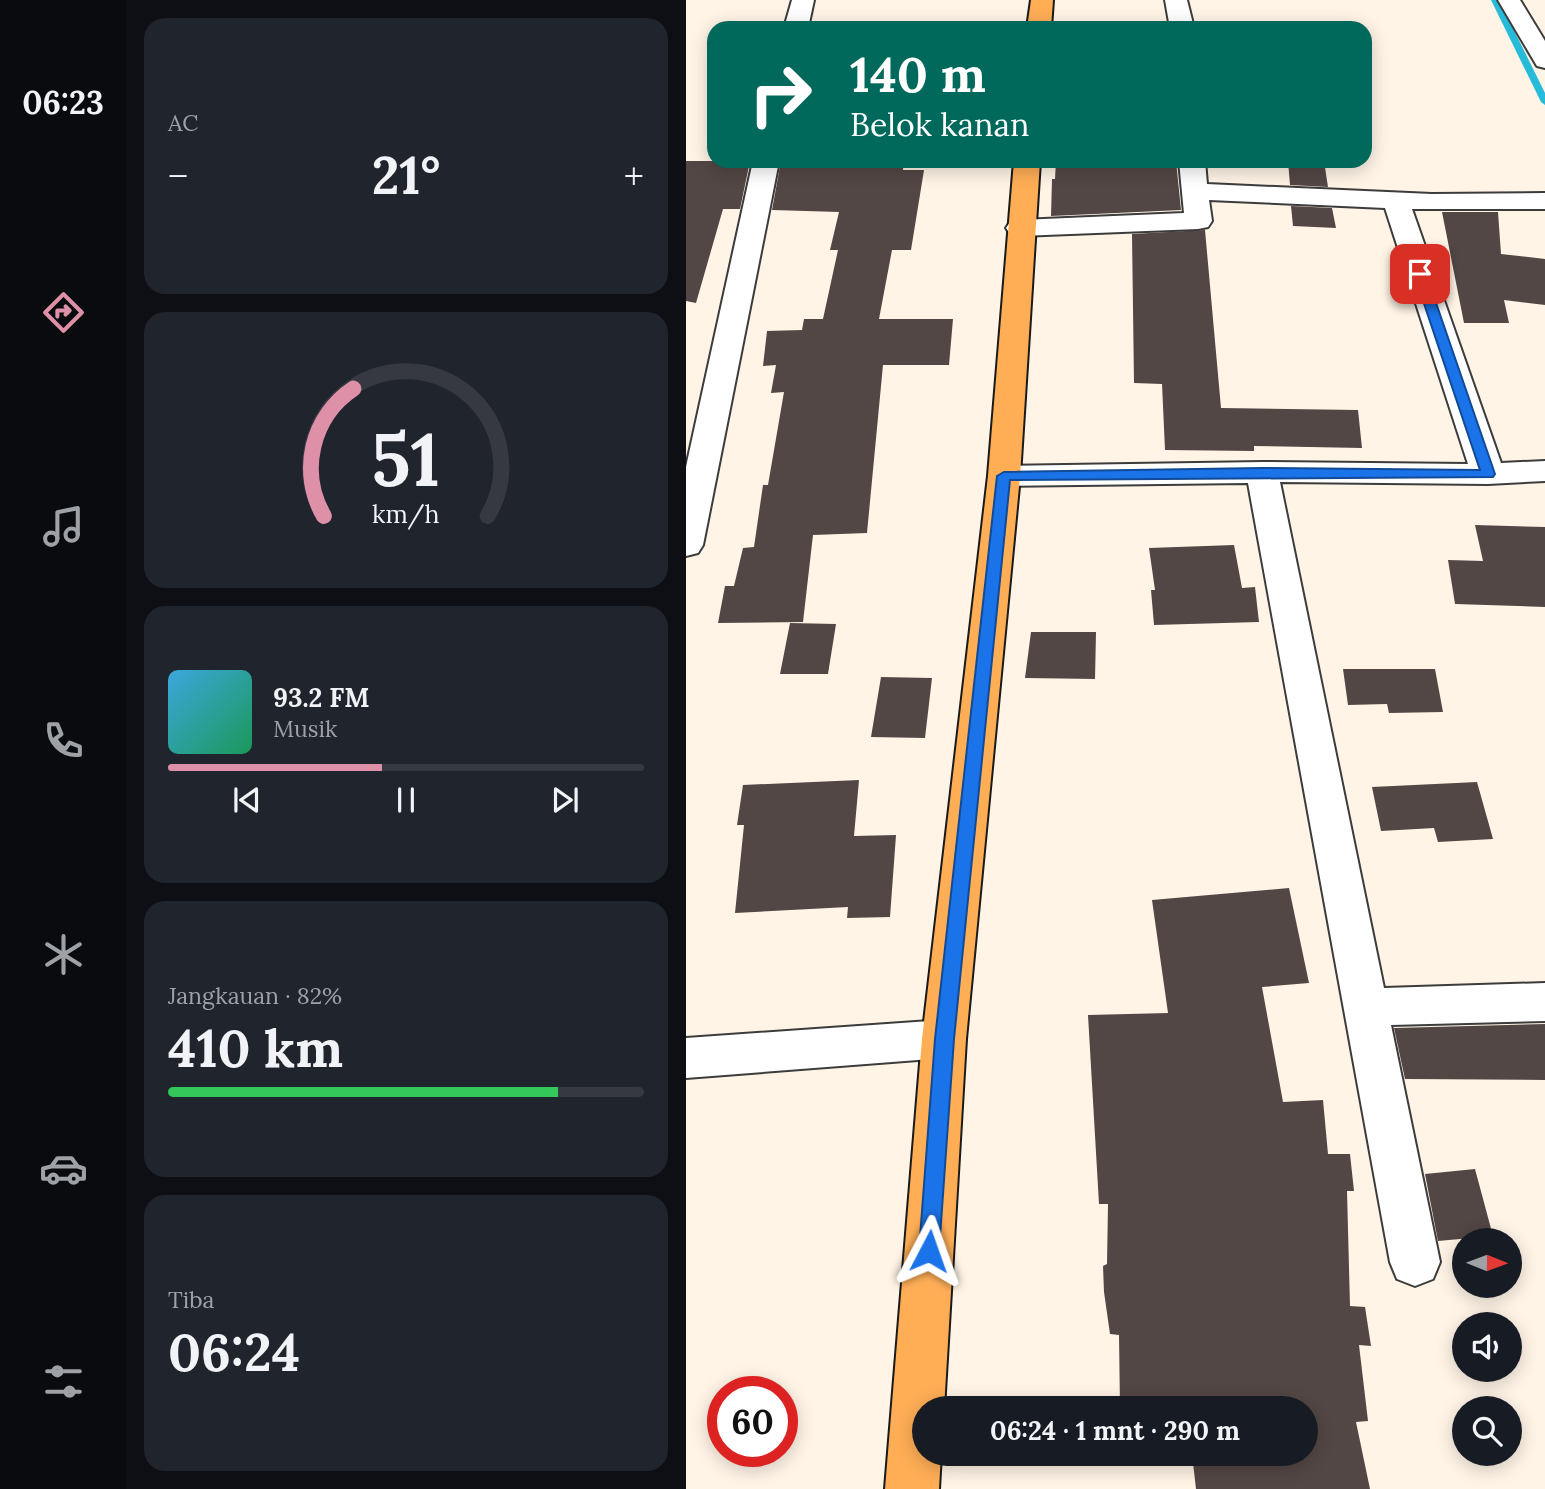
<!DOCTYPE html>
<html lang="id">
<head>
<meta charset="utf-8">
<style>
	body { margin:0; font-family:Lora,serif; background:#20242c; color:#f1f3f6; height:100vh; display:flex; flex-direction:column; font-size:26px; white-space:nowrap }
	* { box-sizing:border-box; margin:0 }
	p { font-size:23px; color:#9ea1a6 }
	.icon { flex:none; width:38px; height:38px; fill:none; stroke:currentColor; stroke-width:2; stroke-linecap:round; stroke-linejoin:round }
	.map { position:relative; flex:1; overflow:hidden }
	.sheet { display:flex; flex-direction:column; gap:18px; padding:18px; background:#0d0f14; width:560px }
	.sheet>* { flex:none }
	.hud { position:absolute; left:21px; top:21px; width:665px; height:147px; border-radius:21px; box-shadow:0 4px 18px #0003; background:#00695c; color:#fff; overflow:hidden }
	.needle { width:46px; rotate:91deg }
	.tools { position:absolute; left:766px; top:1228px; display:grid; gap:14px }
	.tools a { display:grid; place-items:center; width:70px; height:70px; border-radius:50%; background:#171b24; box-shadow:0 4px 18px #0003; font-size:35px }
	.speed { position:absolute; left:21px; top:1376px; display:flex; gap:14px; font-size:35px; font-weight:700; text-align:center }
	.speed>* { display:grid; place-content:center; width:91px; height:91px; border-radius:50%; background:#171b24; box-shadow:0 4px 18px #0003; line-height:1 }
	.speed .limit { border:10px solid #d22; background:#fff; color:#111 }
	.pin { position:absolute; display:grid; place-items:center; width:60px; height:60px; color:#fff; margin:-30px; border-radius:14px; box-shadow:0 4px 10px #0006 }
	.me { position:absolute; width:77px; margin:-38px; rotate:4deg; stroke-linejoin:round; filter:drop-shadow(0 0 5px #0008) }
	.turn { display:flex; align-items:center; gap:24px; height:147px; padding:0 28px; font-size:32px }
	.turn .icon { width:91px; height:91px; stroke-width:2.5 }
	.turn b { display:block; font-size:49px; line-height:60px }
	.big { font-size:52px; font-weight:700; line-height:1.1 }
	.sheet .tile { flex:1; display:flex; flex-direction:column; justify-content:center; gap:10px; min-width:0; padding:0 24px; border-radius:21px; background:#20242c }
	.sheet .dial { align-items:center; gap:0 }
	.dial svg { height:182px; overflow:visible; fill:none; stroke:#363941; stroke-width:7; stroke-linecap:round; text-anchor:middle }
	.dial text { fill:#f1f3f6; stroke:none }
	.song { display:flex; align-items:center; gap:21px }
	.cover { width:84px; height:84px; border-radius:10px; background:linear-gradient(135deg,hsl(200 70% 55%),hsl(150 70% 35%)) }
	.played { height:7px; border-radius:4px; background:linear-gradient(90deg,#dd90a8 45%,#363941 45%) }
	.keys { display:flex; justify-content:space-around; direction:ltr }
	.heat { display:flex; justify-content:space-between; align-items:center; font-size:38px; direction:ltr }
	.charge { height:10px; border-radius:5px; background:linear-gradient(90deg,#34c759 82%,#363941 0) }
	.trip { position:absolute; left:226px; top:1396px; width:406px; height:70px; border-radius:35px; background:#171b24; box-shadow:0 4px 18px #0003; font-weight:700; line-height:70px; text-align:center }
	main { display:flex; flex:1; min-height:0 }
	.menu { display:flex; flex-direction:column; width:126px; justify-content:space-around; align-items:center; background:#090b0e; color:#9ea1a6 }
	.menu .icon { width:49px; height:49px }
	.menu .on { color:#dd90a8 }
	.menu b { font-size:32px; color:#f1f3f6 }
	.map>svg:first-child { display:block }
	.lines { fill:none; stroke-linecap:round; stroke-linejoin:round }
	.stream { fill:#26bbd9; fill-rule:evenodd }
	.building { fill:#534745 }
	.minor-casing { stroke:#3c3c3c; stroke-width:4 }
	.major-casing { stroke:#1a1a1a; stroke-width:4 }
	.minor { fill:#fff; fill-rule:evenodd }
	.major { fill:#ffae56; fill-rule:evenodd }
	.route { fill:#1a73e8; stroke:#114b97; stroke-width:2 }
</style>
</head>
<body>
<main>
<nav class="menu">
<b>06:23</b>
<svg class="icon on" aria-label="directions" viewBox="0 0 24 24"><path d="M12 3l9 9-9 9-9-9zM9 14v-3h6M13 9l2 2-2 2"/></svg>
<svg class="icon" aria-label="music" viewBox="0 0 24 24"><path d="M9 18V5l10-2v13"/><circle cx="6" cy="18" r="3"/><circle cx="16" cy="16" r="3"/></svg>
<svg class="icon" aria-label="phone" viewBox="0 0 24 24"><path d="M5 4h4l2 5-3 2q2 4 5 5l2-3 5 2v4C11 20 4 13 5 4z"/></svg>
<svg class="icon" aria-label="climate" viewBox="0 0 24 24"><path d="M12 3v18M4 7l16 10M4 17L20 7"/></svg>
<svg class="icon" aria-label="car" viewBox="0 0 24 24"><path d="M5 17H2v-5l4-1 3-4h7l3 4 3 1v5h-3M9 17h6M6 11h13"/><circle cx="7" cy="17" r="2"/><circle cx="17" cy="17" r="2"/></svg>
<svg class="icon" aria-label="filters" viewBox="0 0 24 24"><path d="M4 7h16M4 17h16"/><circle cx="9" cy="7" r="2"/><circle cx="15" cy="17" r="2"/></svg>
</nav>
<section class="sheet">
<div class="tile"><p>AC</p>
<div class="heat"><a>−</a><b class="big">21°</b><a>+</a></div>
</div>
<div class="tile dial"><svg viewBox="0 0 100 80">
<path d="M14 69A42 42 0 1 1 86 69"/>
<path d="M14 69A42 42 0 0 1 27 13" stroke="#dd90a8"/>
<text x="50" y="56" font-size="32" font-weight="700">51</text>
<text x="50" y="72" font-size="11">km/h</text>
</svg></div>
<div class="tile">
<div class="song"><i class="cover"></i><div><b>93.2 FM</b><p>Musik</p></div></div>
<div class="played"></div>
<div class="keys"><svg class="icon" aria-label="previous" viewBox="0 0 24 24"><path d="M18 5L8 12l10 7zM5 5v14"/></svg><svg class="icon" aria-label="pause" viewBox="0 0 24 24"><path d="M8 5v14M16 5v14"/></svg><svg class="icon" aria-label="next" viewBox="0 0 24 24"><path d="M6 5l10 7-10 7zM19 5v14"/></svg></div>
</div>
<div class="tile"><p>Jangkauan · 82%</p><b class="big">410 km</b><div class="charge"></div></div>
<div class="tile"><p>Tiba</p><b class="big">06:24</b></div>
</section>
<div class="map">
<svg width="859" height="1489" viewBox="0 0 859 1489">
	<rect width="100%" height="100%" fill="#fff4e6"/>
	<g class="lines">
		<!-- stream -->
		<path class="stream" d="M805,0H813L859,93V105L855,102Z"/>
	</g>
	<!-- building -->
	<path class="building" d="M0,161H64L54,209H37L10,303L0,301Z
		M95,161H218L217,170H238L225,250H206L193,319H267L263,365H197L181,533L127,535L117,622L32,623L39,586H48L57,548L68,547L77,485H82L98,392L85,393L90,365L77,366L81,331L116,330L118,319H137L152,250H144L153,212L86,210Z
		M370,161H490L495,210L365,216L366,179H369Z
		M602,161H638L642,187L604,185Z
		M605,206L646,208L650,228L607,226Z
		M756,212H812L815,254L859,259V305L818,300L823,323H778Z
		M519,230L535,408L672,410L676,448L568,446V451L479,450L476,384L448,383L446,234Z
		M789,525L859,527V607L769,604L762,560L797,561Z
		M548,545L556,588L569,587L573,622L468,625L465,590H469L463,548Z
		M104,623L150,624L142,674H94Z
		M345,632H410L409,679L339,678Z
		M657,669H749L757,712L703,713L701,704L662,705Z
		M195,677L246,678L239,738L185,737Z
		M173,780L168,836L210,835L204,917L161,918L162,907L49,913L58,825H51L57,785Z
		M791,782L807,839L752,842L748,828L695,831L686,787Z
		M603,888L623,983L576,987L597,1102L637,1100L642,1154H664L668,1191H661L664,1306L679,1307L685,1346L673,1345L682,1421L670,1422L684,1489H510L506,1454H620V1409H434L433,1335L424,1334L418,1292L417,1266L421,1264L422,1204H413L402,1015L482,1013L466,900Z
		M859,1024V1080L719,1079L708,1028Z
		M789,1169L807,1236L752,1241L739,1174Z"/>
	<g class="lines">
		<!-- minor casing -->
		<g class="minor-casing">
			<path id="minor" d="M106,0H128L122,28H98Z
				M479,0H501L508,28H484Z
				M812,0H834L859,41V68L851,66Z
				M67,161H93L17,545L12,553L0,556V467Z
				M493,161H519L521,184L746,194L859,193V209H726L815,463L859,461V481L802,484L594,482L698,988L859,983V1021L705,1025L754,1262L747,1279L729,1286L711,1279L704,1262L562,483L318,486L306,483L302,476L306,469L318,466L576,462L782,464L699,208L523,200L526,221L522,227L512,229L334,236L324,234L320,228L324,222L334,220L498,213Z
				M258,1020L274,1025L280,1039L274,1053L258,1058L0,1078V1038Z"/>
		</g>
		<!-- major casing -->
		<g class="major-casing">
			<path id="major" d="M345,0H367L365,28H341Z
				M328,161H354L334,476L280,1039L258,1409H238V1454H255L253,1489H199L236,1039L302,476Z"/>
		</g>
		<!-- minor -->
		<use href="#minor" class="minor"/>
		<!-- major -->
		<use href="#major" class="major"/>
	</g>
	<!-- route -->
	<path class="route" d="M734,270L740,274L809,474L807,477L324,480L268,1039L253,1251L250,1258L243,1260L236,1258L233,1251L249,1039L311,476L318,472L576,468L794,470L728,274Z"/>
</svg>
<div class="tools">
<a><svg class="needle" viewBox="-14 -14 28 28"><path d="M0-13l5 13h-10z" fill="#e53935"/><path d="M0 13l5-13h-10z" fill="#9ea1a6"/></svg></a>
<a><svg class="icon" aria-label="sound" viewBox="0 0 24 24"><path d="M4 9h4l5-4v14l-5-4H4zM17 9q2 3 0 6"/></svg></a>
<a><svg class="icon" aria-label="search" viewBox="0 0 24 24"><circle cx="10" cy="10" r="6"/><path d="M15 15l6 6"/></svg></a>
</div>
<div class="speed"><div class="limit">60</div></div>
<div class="pin" style="left:734px;top:274px;background:#d93025"><svg class="icon" aria-label="arrive" viewBox="0 0 24 24"><path d="M6 21V4h12l-3 4 3 4H6"/></svg></div>
<svg class="me" style="left:243px;top:1251px" viewBox="-20 -20 40 40"><path d="M0-17L14 15 0 8-14 15z" fill="#1a73e8" stroke="#fff" stroke-width="4"/></svg>
<div class="trip">06:24 · 1 mnt · 290 m</div>
<div class="hud">
<div class="turn"><svg class="icon" aria-label="right" viewBox="0 0 24 24"><path d="M7 20v-9h11M14 6l5 5-5 5"/></svg><div><b>140 m</b>Belok kanan</div></div>
</div>
</div>
</main>
</body>
</html>
